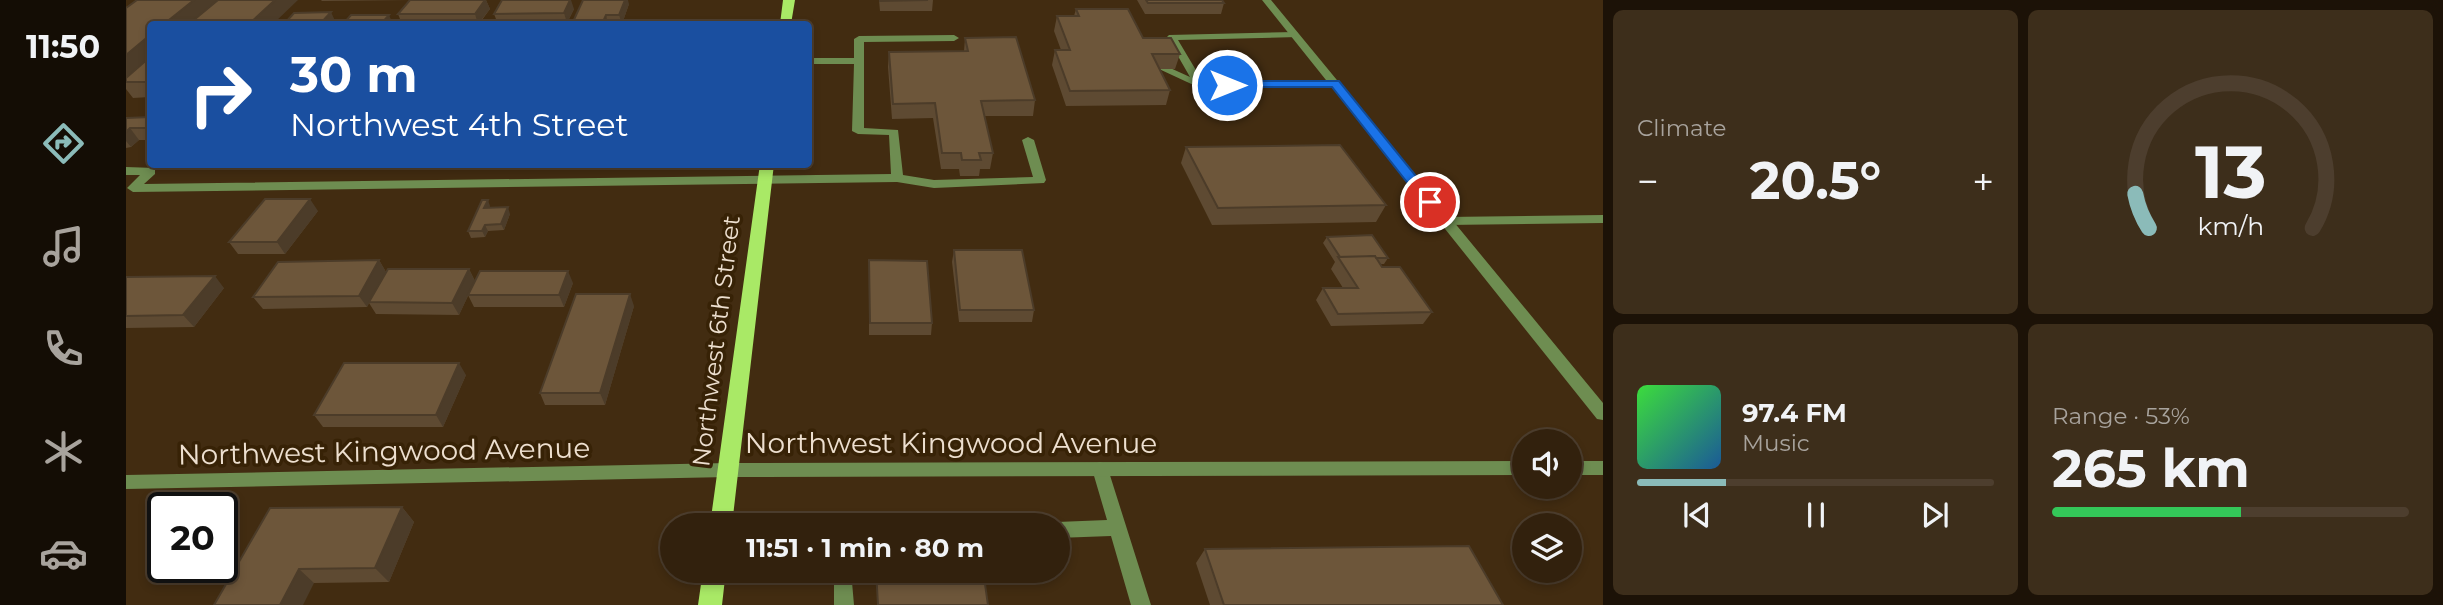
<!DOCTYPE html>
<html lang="en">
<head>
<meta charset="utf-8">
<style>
	body { margin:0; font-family:Montserrat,sans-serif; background:#3d2e1b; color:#f1f3f6; height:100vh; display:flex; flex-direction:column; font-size:26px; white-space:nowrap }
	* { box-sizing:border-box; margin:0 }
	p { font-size:23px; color:#a8a39d }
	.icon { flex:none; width:38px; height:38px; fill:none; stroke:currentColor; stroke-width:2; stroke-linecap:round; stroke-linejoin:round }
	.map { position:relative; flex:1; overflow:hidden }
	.sheet { display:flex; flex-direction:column; gap:10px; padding:10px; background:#1c1207; width:840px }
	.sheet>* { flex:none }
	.banner { position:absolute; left:21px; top:21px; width:665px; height:147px; border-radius:7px; box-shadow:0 4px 10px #0003,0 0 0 2px #4d3e2e; background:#1a4fa0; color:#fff; overflow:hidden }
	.controls { position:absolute; left:1386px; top:429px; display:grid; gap:14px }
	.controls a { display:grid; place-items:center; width:70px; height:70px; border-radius:50%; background:#32210d; box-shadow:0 4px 10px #0003,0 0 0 2px #4d3e2e; font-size:35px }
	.speed { position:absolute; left:21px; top:492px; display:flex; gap:14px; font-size:35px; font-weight:700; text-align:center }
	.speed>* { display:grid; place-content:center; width:91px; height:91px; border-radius:50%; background:#32210d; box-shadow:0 4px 10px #0003,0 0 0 2px #4d3e2e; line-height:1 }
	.speed .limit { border:4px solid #111; border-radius:10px; background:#fff; color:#111 }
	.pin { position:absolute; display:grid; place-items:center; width:60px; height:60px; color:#fff; margin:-30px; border:4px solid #fff; border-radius:50%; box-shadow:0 2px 7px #0007 }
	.me { position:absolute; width:77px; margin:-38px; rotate:90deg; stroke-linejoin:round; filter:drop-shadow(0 0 5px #0008) }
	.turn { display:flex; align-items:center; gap:24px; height:147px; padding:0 28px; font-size:32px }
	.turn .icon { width:91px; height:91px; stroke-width:2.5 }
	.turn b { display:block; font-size:49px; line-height:60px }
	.big { font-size:52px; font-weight:700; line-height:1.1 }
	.sheet .tile { flex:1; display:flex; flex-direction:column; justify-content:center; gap:10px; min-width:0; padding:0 24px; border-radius:10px; background:#3d2e1b }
	.sheet .dial { align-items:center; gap:0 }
	.dial svg { height:182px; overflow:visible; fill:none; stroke:#4d3e2e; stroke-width:7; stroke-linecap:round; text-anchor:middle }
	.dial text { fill:#f1f3f6; stroke:none }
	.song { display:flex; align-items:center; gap:21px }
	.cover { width:84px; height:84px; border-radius:10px; background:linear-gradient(135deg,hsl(120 70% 55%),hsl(210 70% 35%)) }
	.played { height:7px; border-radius:4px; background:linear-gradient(90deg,#8bbbb9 25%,#4d3e2e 25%) }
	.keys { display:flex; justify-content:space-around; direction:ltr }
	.heat { display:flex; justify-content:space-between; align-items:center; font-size:38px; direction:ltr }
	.charge { height:10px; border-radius:5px; background:linear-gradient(90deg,#34c759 53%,#4d3e2e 0) }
	.sheet .tiles { flex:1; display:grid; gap:10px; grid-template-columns:repeat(2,1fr) }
	.trip { position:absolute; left:534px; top:513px; width:410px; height:70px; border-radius:35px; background:#32210d; box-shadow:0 4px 10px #0003,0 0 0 2px #4d3e2e; font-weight:700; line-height:70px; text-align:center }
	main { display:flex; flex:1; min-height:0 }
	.tabs { display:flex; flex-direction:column; width:126px; justify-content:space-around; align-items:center; background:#140d05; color:#a8a39d }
	.tabs .icon { width:49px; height:49px }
	.tabs .selected { color:#8bbbb9 }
	.tabs b { font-size:32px; color:#f1f3f6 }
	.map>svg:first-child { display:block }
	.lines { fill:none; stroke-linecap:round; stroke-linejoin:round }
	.service { fill:#6e8d51; fill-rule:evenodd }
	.minor { fill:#6e8d51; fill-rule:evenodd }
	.primary { fill:#a9e966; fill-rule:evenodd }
	.wall { fill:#5e4a32 }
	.shaded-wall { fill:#4c3c29 }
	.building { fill:#6d563a; stroke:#4c3c29; stroke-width:2 }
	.route { fill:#1a73e8; stroke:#114b97; stroke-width:2 }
	.labels { text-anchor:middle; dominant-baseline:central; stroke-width:7; stroke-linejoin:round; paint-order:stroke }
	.street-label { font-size:24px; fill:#eddfcf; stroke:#372206 }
	.near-street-label { font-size:28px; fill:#eddfcf; stroke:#372206 }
</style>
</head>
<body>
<main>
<nav class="tabs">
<b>11:50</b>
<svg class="icon selected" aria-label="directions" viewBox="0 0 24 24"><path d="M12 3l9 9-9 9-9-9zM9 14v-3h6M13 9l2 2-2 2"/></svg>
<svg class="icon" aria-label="music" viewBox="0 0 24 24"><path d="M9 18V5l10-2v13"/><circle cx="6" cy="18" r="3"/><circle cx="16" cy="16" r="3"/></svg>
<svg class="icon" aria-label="phone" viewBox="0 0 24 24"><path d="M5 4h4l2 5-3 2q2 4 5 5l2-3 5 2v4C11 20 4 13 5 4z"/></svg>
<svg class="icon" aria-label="climate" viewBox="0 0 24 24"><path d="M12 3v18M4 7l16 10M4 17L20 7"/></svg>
<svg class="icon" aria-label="car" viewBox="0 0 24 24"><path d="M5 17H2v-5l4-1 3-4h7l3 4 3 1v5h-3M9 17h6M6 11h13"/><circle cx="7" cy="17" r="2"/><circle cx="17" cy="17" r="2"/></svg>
</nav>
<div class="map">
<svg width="1477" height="605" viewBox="0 0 1477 605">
	<rect width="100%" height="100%" fill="#422c11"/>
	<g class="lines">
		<!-- service -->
		<path class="service" d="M1169,32L1172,33V37L1052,40L1077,82L1209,81L1214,84L1213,86L1074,88L1033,69L1042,67L1064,77L1041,37L1043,35Z
			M733,36L828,35L833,38L828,41L738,42V128L772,130L777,175L808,180L907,177L896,140L902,137L908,140L920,180L918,183L808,188L771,182L7,192L1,188L14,175H0V167L29,168V174L18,184L765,174L763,135L732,134L726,131L728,64H682V58H728V39Z
			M1477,215V223L1320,225L1314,221L1320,217Z
			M974,462L980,464L982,469L1025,605H1005L985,536L931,538V525H924L931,522L981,520L966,469L968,464Z
			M713,570H735L726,582L728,605H708V579Z"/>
		<!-- minor -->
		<path class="minor" d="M1136,0H1145L1477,403V420L1471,419Z
			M1398,461V475L602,477L0,489V475L602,463Z
			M1444,461H1477V475H1444Z"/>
		<!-- primary -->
		<path class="primary" d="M657,0H669L665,24H654Z
			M634,164H648L606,525H584Z
			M577,570H600L596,605H572Z"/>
	</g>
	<!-- wall -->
	<path class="wall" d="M195,0H360L364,9L353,24H276L272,14L284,0L196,1Z
		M753,0H807L806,11H754Z
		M1011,0H1096L1098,3L1095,14H1019Z
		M503,4L496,24H446Z
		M448,9L441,23L372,24L368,14Z
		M950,9L1054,54L1049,69H1033L1044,90L1040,105L940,106L926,65L929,50H935L928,31L931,16H948Z
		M24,24V97L7,98L0,89V82Z
		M839,38L909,100L907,116H858L867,153L864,169H854L853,176H834L833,169H815L807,118L766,119L762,67L763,52L838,51Z
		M24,117V140H13L5,147L0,148V118Z
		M1060,147L1260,205L1250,222L1086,225L1055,163Z
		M358,164H380V165L358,166Z
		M364,206V208L384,214L378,230L362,231L359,237L345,238L342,231Z
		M192,211L159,254H112L103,242Z
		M1201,237L1262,258L1258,264H1254L1256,267L1306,312L1297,324L1205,326L1190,300L1197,288H1217L1205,269L1209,262L1197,243Z
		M828,250L908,310L906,322H833L826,262Z
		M253,260L260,272L343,269L349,281L333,315L250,314L243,303L241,307L137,309L127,297Z
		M743,260L806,323L805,335H743Z
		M0,277L98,288L68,327L0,328Z
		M447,283L438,307H348L342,295Z
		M508,306L479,405H419L414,393Z
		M340,375L317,427H197L188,415Z
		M276,507L288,522L263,582L188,583L88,605Z
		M1079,549L1377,605H1084L1070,563Z"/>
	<!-- shaded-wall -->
	<path class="shaded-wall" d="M68,0H94L65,24H38Z
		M149,0H172L147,24H123Z
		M359,0H360L364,9L352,24L349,14Z
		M444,0H445L448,9L441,23L438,13Z
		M499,0H502L503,4L496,24L493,15Z
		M205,12L210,23L208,24H194Z
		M263,15L267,24H255Z
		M480,15L482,24H476Z
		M24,35V59L0,79V55Z
		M4,128L13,140L5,147L0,141V132Z
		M184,199L192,211L159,254L151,242Z
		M362,200L364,206L361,214L358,208Z
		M382,207L384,214L378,230L375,224Z
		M359,225L362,231L359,237L356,231Z
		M253,260L260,272L241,307L233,296Z
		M343,269L349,281L333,315L326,303Z
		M442,271L447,283L438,307L433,295Z
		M89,276L98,288L68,327L57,315Z
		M504,294L508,306L479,405L474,393Z
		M333,363L340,375L317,427L310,415Z
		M276,507L288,522L263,582L249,568Z
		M173,569L188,583L177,605H154Z"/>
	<!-- building -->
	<path class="building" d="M11,0H68L38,24H24V35L0,55V8Z
		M92,0H149L123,24H63Z
		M284,0H359L349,14H272Z
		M376,0H444L438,13L368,14Z
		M457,0H499L493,15H480L476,24H446Z
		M754,0H802L754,1Z
		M1020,0H1096L1098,3H1022Z
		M950,9H1002L1017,38H1045L1054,54H1026L1044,90L944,91L929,50H944L931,16H953Z
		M205,12L194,24H158L168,13Z
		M225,15H263L255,24H217Z
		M890,37L909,100L855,101L867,153H853L855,160H836L835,153H816L809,103L767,104L763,52L842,51L839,38Z
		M24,57V82H0V78Z
		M24,117V128H4L0,132V118Z
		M1214,145L1260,205L1092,208L1060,147Z
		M139,199H184L151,242H103Z
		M356,200H362L358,208L382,207L375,224L359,225L356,231H342Z
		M1246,235L1262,258H1250L1249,256L1214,257L1201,237Z
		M828,250H896L908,310H834Z
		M1249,256L1256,267H1274L1306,312L1212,314L1197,288H1232L1212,257Z
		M253,260L233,296L127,297L152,262Z
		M743,260L801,261L806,323H744Z
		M262,269H343L326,303L243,302Z
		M354,271H442L433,295H342Z
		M89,276L57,315L0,316V277Z
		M450,294H504L474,393H414Z
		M218,363H333L310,415H188Z
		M276,507L249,568L173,569L154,605H88L144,508Z
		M1343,546L1377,605H1098L1079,549Z
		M750,570H857L862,605H752Z"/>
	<!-- route -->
	<path class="route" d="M1101,81H1213L1311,202L1304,206L1299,205L1206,87H1097L1095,85Z"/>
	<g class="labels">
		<!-- street labels -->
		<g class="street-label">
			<text transform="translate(590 341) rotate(-83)">Northwest 6th Street</text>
		</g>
		<!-- near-street labels -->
		<g class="near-street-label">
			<text x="825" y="443">Northwest Kingwood Avenue</text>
			<text transform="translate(258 451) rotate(-1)">Northwest Kingwood Avenue</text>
		</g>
	</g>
</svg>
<div class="controls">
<a><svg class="icon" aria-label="sound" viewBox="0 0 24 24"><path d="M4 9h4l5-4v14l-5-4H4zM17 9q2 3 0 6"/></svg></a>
<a><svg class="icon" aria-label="layers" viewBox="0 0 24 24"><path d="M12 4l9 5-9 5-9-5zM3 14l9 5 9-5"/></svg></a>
</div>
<div class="speed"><div class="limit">20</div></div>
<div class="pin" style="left:1304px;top:202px;background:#d93025"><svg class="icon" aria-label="arrive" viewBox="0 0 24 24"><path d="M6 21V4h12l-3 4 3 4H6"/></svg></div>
<svg class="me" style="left:1101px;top:85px" viewBox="-20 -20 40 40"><circle r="17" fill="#1a73e8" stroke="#fff" stroke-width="3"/><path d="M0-11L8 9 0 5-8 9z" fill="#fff"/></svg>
<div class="trip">11:51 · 1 min · 80 m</div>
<div class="banner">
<div class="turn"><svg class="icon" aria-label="right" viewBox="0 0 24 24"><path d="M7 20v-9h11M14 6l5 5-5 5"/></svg><div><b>30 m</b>Northwest 4th Street</div></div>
</div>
</div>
<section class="sheet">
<div class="tiles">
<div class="tile"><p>Climate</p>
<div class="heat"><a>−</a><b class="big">20.5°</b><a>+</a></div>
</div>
<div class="tile dial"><svg viewBox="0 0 100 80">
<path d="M14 69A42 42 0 1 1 86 69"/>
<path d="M14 69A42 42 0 0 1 8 54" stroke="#8bbbb9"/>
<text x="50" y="56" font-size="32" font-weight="700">13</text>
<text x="50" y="72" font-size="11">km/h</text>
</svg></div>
<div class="tile">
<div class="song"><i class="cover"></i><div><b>97.4 FM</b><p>Music</p></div></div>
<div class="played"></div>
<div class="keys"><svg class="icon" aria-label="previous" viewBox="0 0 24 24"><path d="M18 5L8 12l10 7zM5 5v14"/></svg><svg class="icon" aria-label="pause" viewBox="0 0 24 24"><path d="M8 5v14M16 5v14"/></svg><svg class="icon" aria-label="next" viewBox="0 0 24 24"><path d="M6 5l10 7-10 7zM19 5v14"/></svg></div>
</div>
<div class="tile"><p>Range · 53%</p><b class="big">265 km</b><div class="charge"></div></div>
</div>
</section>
</main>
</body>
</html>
